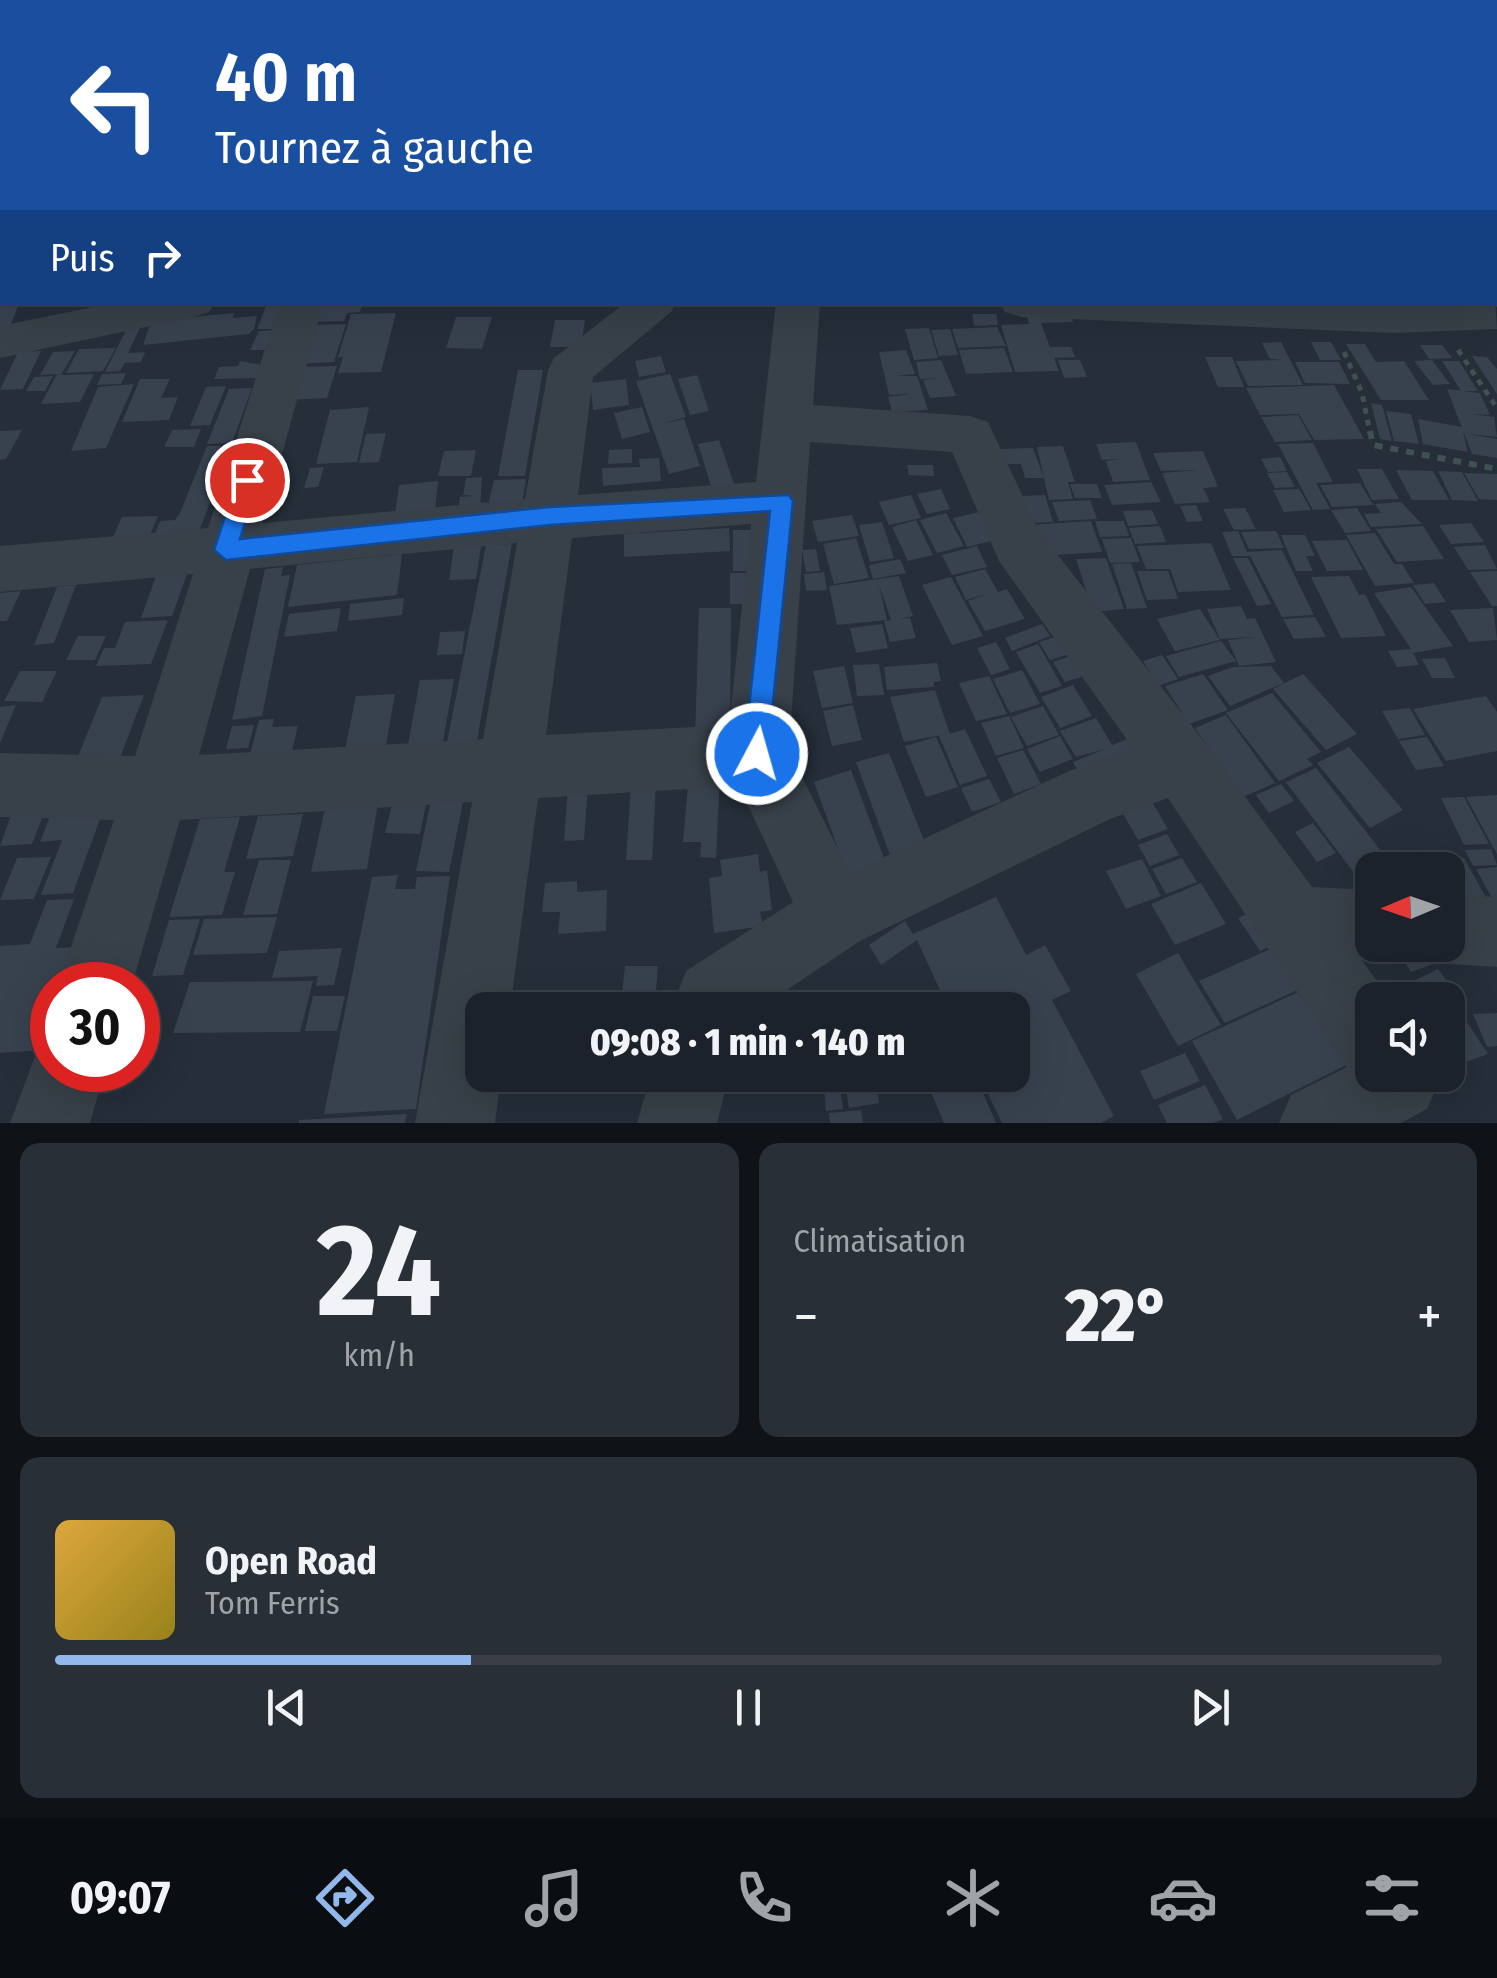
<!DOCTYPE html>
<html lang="fr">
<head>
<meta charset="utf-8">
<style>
	body { margin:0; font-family:"Fira Sans Condensed",sans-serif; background:#292f37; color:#f1f3f6; height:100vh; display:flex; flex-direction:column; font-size:38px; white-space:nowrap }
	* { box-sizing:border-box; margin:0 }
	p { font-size:32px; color:#a0a4a9 }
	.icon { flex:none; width:55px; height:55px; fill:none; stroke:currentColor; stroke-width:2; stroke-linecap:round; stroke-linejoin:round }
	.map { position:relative; height:1123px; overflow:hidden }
	.sheet { display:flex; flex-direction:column; gap:20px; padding:20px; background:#0f1318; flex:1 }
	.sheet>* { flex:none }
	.guide { position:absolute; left:0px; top:0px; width:1498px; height:305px; box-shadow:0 10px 40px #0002,0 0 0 2px #3a3f47; background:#1a4fa0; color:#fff; overflow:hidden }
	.needle { width:65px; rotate:268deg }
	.buttons { position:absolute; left:1355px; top:852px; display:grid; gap:20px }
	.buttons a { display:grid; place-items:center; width:110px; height:110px; border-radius:20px; background:#1c222b; box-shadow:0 10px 40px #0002,0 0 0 2px #3a3f47; font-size:50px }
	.speed { position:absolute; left:30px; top:962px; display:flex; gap:20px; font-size:50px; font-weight:700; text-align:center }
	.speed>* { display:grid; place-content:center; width:130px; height:130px; border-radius:50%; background:#1c222b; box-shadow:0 10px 40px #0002,0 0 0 2px #3a3f47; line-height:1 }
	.speed .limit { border:15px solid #d22; background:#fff; color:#111 }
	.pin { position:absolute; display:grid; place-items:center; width:85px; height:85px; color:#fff; margin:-42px; border:5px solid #fff; border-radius:50%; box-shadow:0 2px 10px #0007 }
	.me { position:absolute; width:110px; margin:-55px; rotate:6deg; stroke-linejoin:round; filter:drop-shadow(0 0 8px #0008) }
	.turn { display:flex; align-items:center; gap:35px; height:210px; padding:0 50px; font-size:45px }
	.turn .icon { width:130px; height:130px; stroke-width:2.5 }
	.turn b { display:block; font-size:70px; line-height:85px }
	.then { display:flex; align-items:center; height:95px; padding:0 50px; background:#0003; gap:20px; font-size:38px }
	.big { font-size:75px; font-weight:800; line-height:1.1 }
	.sheet .tile { flex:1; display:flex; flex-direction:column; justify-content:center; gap:15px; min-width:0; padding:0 35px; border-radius:20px; background:#292f37 }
	.sheet .dial { align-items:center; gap:0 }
	.dial b { font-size:130px; line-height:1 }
	.song { display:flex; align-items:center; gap:30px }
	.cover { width:120px; height:120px; border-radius:15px; background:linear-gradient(135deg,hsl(40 70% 55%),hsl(50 70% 35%)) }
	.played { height:10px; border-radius:5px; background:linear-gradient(90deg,#92b8eb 30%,#3a3f47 30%) }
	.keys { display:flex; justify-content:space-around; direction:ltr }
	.heat { display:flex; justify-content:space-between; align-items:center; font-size:55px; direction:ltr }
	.sheet .tiles { flex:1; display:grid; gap:20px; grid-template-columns:1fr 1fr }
	.tile:last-child { grid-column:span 2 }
	.trip { position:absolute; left:465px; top:992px; width:565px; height:100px; border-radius:20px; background:#1c222b; box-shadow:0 10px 40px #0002,0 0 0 2px #3a3f47; font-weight:800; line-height:100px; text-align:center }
	.tabs { display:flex; height:160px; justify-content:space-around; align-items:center; background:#0b0e11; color:#a0a4a9 }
	.tabs .icon { width:70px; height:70px }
	.tabs .selected { color:#92b8eb }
	.tabs b { font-size:45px; color:#f1f3f6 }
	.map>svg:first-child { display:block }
	.building { fill:#38424f }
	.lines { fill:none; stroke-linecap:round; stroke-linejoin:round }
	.path-far1 { stroke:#405152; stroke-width:5; stroke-dasharray:6 6; stroke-linecap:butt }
	.path { stroke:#405152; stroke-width:6; stroke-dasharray:8 8; stroke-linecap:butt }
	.minor { fill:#384049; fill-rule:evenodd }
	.route { fill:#1a73e8; stroke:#114b97; stroke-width:2.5 }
</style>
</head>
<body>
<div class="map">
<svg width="1497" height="1123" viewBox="0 0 1497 1123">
	<rect width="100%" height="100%" fill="#252e39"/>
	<!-- building -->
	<path class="building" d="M320,302H363L360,312L347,313L344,321L313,322Z
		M19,304L9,329L0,330V307Z
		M266,306H283L275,329H257Z
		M1026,312H1069L1073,322L1041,323L1050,347H1071L1075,357L1054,358L1059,371L1015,372L1001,325L1029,324Z
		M234,313L233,318L257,316L254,329L249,334L143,345L151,321Z
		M396,313L381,372L338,373L343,357H338L351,314Z
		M972,314H996L998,325L974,326Z
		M456,317H492L482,349L446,348Z
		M555,320H585L581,347H550Z
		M346,324L334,362L297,364L311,325Z
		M997,327L1006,346L958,348L952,329Z
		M127,328H140L128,353L145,352L141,362L125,363L120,371L105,372Z
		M929,328L938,358L914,360L905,329Z
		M950,329L958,355L939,356L931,330Z
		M275,330L268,350H250L259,331Z
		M1281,342L1303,385L1248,386L1236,361L1284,360L1270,359L1262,343Z
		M1311,342H1331L1341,360H1320Z
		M1346,344H1365L1376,362L1404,361L1429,400H1381Z
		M1420,345H1442L1452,358L1429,359Z
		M116,348L103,371L66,373L79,349Z
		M1004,348L1013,372L966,374L959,350Z
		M906,350L915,374L896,376H917L928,410L892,412L888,397L911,394L889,395L879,352Z
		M41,351L23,389L0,390L18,352Z
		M75,351L61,375L94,374L80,402L41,404L57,374L40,375L53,352Z
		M661,356L666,372L639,377L635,361Z
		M1472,356L1487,357L1497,369V394Z
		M1205,357H1232L1244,387H1218Z
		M941,360L956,396L930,398L923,380L939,378L920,379L916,362Z
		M1058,360H1080L1087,377L1064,378Z
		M1432,360L1450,384L1433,385L1414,361Z
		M240,361L262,365L257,378L214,379L219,367L238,366Z
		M1442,361H1459L1478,391H1461Z
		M1295,362H1339L1350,384L1305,383Z
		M337,366L327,398L287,400L297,367Z
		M518,370H543L525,476H498Z
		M126,373L121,384L97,385L102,374Z
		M670,374L686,417L662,424L684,419L700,466L669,474L636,381Z
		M697,375L709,411L690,415L678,379Z
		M53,376L45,391H26L34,377Z
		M140,379H170L161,398L178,397L169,420L122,422Z
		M626,379L629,405L593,410L590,383Z
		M134,384L106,448L71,451L98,387Z
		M1334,385L1364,439L1314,440L1299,414L1260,415L1246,388Z
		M226,386L210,425L190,426L206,387Z
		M252,388L232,443L207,444L229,389Z
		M1447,389L1480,393L1490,415L1471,414L1494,417L1497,437L1468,434L1497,439V458L1472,454Z
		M1371,403L1382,405L1392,441L1380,439Z
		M369,407L357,462L316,464L330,410Z
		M642,407L650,432L622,439L614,413Z
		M1386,411L1411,414L1419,444L1394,441Z
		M1298,415L1312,440L1275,442L1261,417Z
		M1418,419L1462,427L1468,452L1423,444Z
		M201,429L194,447H164L172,430Z
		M22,430L6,459L0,460V431Z
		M386,433L379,462L359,463L366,434Z
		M719,440L734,484L712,489L698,444Z
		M1136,442L1150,480L1113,482L1106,461L1120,459L1102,460L1096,444Z
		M1313,443L1333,482L1316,483L1330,509L1313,510L1278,444Z
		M207,446H232L194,544L150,546L160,521L175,520L180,513Z
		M1063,446L1075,482H1068L1073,499L1049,500L1037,447Z
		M1033,448L1044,478H1025L1021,464H1000L996,449Z
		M632,449V463L608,464L609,450Z
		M476,450L471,476H438L444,451Z
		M1203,451L1218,487L1203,488L1210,502L1175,504L1162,473L1198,470L1161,471L1153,453Z
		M1280,457L1287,471L1268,472L1261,459Z
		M659,458L661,481L603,486L602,468L640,467L639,459Z
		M907,465H933L934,476L909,475Z
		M324,467L318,487L304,488L310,468Z
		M1357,469H1382L1399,499L1372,500Z
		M1396,470L1433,471L1449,500H1412Z
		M1438,471L1462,472L1478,501L1452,500Z
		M1287,472L1295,487L1275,488L1267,473Z
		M1464,473L1497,474V500L1479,499Z
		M482,477L480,510L458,511L460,497L474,496L463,495L466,478Z
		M526,479L522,505H488L494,480Z
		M438,481L435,510L395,514L399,485Z
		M1151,482L1161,502L1112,505L1104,485Z
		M1360,483L1373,505L1332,507L1320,485Z
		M1070,484H1097L1102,498H1075Z
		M941,489L950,509L927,514L917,494Z
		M1299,489L1311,510L1284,512L1273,490Z
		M911,495L921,518L889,525L879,502Z
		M1045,495L1053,522L1030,523L1023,496Z
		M1090,500L1097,519L1059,521L1052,502Z
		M1401,502L1422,524L1371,527L1364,514L1381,513L1375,504Z
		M1196,505L1203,521L1187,522L1180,506Z
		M1245,508L1256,529L1234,530L1223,509Z
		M1357,508L1371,531L1345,533L1331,510Z
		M1152,510L1158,524L1128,526L1123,511Z
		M984,511L999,539L967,547L953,518Z
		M946,513L964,546L937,553L920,520Z
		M852,515L859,536L818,542L812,521Z
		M158,516L147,542L110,544L122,517Z
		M916,520L933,555L908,561L892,527Z
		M1091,521L1102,552L1041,556L1031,525Z
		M1095,521H1124L1129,536L1100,537Z
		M882,522L894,558L870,562L859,525Z
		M1471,523L1484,542L1451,544L1439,525Z
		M1160,526L1166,542L1135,544L1129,528Z
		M1423,526L1444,559L1397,562L1376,529Z
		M729,528L730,551L624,557V534Z
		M733,530H752L753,571H733Z
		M1238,531L1247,552L1282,550L1314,615L1282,617L1250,556H1232L1222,532Z
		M1276,531L1284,548L1249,549L1241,532Z
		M1375,533L1394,564H1402L1414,583L1375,586L1346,535Z
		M1281,535H1305L1315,556H1306L1313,571H1296Z
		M856,538L869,578L834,584L823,544Z
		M1131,538L1140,562L1110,563L1102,539Z
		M1347,540L1363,570L1327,571L1312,541Z
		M1211,543L1231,590L1178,592L1170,569H1146L1137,546Z
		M512,544L476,746L446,747L486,545Z
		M1485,545L1497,569L1468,570L1454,547Z
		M481,546L476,579L449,580L454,547Z
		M977,546L987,567L952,575L942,555Z
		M816,549L820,571L806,572L802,550Z
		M402,554L397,595L288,607L297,565Z
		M1106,558L1124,609L1093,612L1076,559Z
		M1233,558H1248L1271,604L1257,606Z
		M900,559L906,573L873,579L869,565Z
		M1131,563L1147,608L1127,609L1112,564Z
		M283,567L281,576L290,575L262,716L232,720L265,569Z
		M985,569L998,592L1007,589L1025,619L985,631L968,601L986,594L966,600L955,577Z
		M1137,571H1168L1178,599L1147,600Z
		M1497,571V606H1492L1470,572Z
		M824,572L827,590L806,591L804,574Z
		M730,573H749V604H730Z
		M187,574L172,616L141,618L156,576Z
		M899,576L913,616L899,619L910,618L916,638L890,642L884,621L891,620L879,585L887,620L837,625L829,586Z
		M1349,576L1359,595L1365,594L1386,636L1341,638L1311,577Z
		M951,577L983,636L952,645L922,585Z
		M1434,583L1446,602L1425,604L1413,585Z
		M76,585L54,643L34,645L57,587Z
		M1411,587L1453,646L1413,653L1419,665L1397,667L1388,651L1411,649L1374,593Z
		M21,591L7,621H0V593Z
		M404,598L402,615L348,621L350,604Z
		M1241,606L1247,619L1255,618L1276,662L1239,666L1228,640L1255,637L1220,639L1207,609Z
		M341,608L337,631L284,637L289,614Z
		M699,608H731L730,739H695Z
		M1493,608L1497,640L1469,642L1450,610Z
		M1200,609L1220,640L1175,651L1157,619Z
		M1315,617L1326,637L1294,639L1283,619Z
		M168,620L151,664L96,666L104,648H115L125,622Z
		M882,624L888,648L856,653L850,628Z
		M1042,624L1050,636L1012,651L1005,638Z
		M465,631L462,654L437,655L440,632Z
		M78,636H106L95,660H66Z
		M1058,636L1069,654L1050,660L1039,642Z
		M1221,641L1236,661L1179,677L1166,656Z
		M996,642L1010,669L991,675L977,648Z
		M1038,644L1062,686L1040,693L1016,652Z
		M1162,655L1178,679L1158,686L1143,661Z
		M1071,656L1084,676L1065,682L1053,662Z
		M1445,658L1455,678H1432L1422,659Z
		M937,663L941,681L934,682V687L887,690L884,667Z
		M879,664L884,695L857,696L853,665Z
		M844,666L853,703L822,708L813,671Z
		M1271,666L1284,683L1230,706L1208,676L1233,667Z
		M1022,670L1040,704L1010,713L993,679Z
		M20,671H57L42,702L4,701Z
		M1203,674L1228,710L1189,724L1165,686Z
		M1303,674L1357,734L1326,750L1273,689Z
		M989,676L1007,714L976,721L959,683Z
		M454,679L442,747L407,749L420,680Z
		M1073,685L1092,716L1060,728L1041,697Z
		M935,690L950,734L965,729L987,776L960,785L939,736L942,735L904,742L890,697Z
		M1272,693L1321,752L1307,759L1313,765L1279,781L1226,713Z
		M395,694L385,751L344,754L356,696Z
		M144,695L118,763L75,764L102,697Z
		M1486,696L1497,712V751L1446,761L1413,709Z
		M16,705L0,743V707Z
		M853,705L862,740L832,746L823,711Z
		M1043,706L1059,735L1027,746L1011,717Z
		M1410,708L1425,735L1398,739L1382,711Z
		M1226,715L1275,783L1243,797L1195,728Z
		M1009,716L1024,748L996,756L981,723Z
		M1096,718L1112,745L1138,735L1151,754L1118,768L1108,754L1115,766L1083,779L1073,762L1105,749L1076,757L1060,731Z
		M274,719L272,727L298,726L291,755L249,758L259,720Z
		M254,725L248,748L226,749L232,726Z
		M1060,736L1073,759L1040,772L1027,749Z
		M936,737L958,787L926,797L905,746Z
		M1427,737L1444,766L1416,770L1399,741Z
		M1349,747L1403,810L1370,828L1317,763Z
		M1023,750L1041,784L1014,794L997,758Z
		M889,753L931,858L895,869L856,762Z
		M1316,768L1396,870H1372V886L1366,889L1286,782Z
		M851,770L890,874L852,888L814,782Z
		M589,772L584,840L564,841L569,773Z
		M689,774H720L716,858L700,857L701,842H683Z
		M989,779L1001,802L972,812L961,788Z
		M1281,784L1294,801L1269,813L1256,795Z
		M631,785H656L652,860H626Z
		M1143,787L1168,829L1138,840L1114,798Z
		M1497,795V854L1466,797Z
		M1464,797L1489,844L1464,845L1441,798Z
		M107,800L73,893L41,895L62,840L40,842L55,803Z
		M431,801L463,802L449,872L416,871Z
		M48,803L32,844L0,846L15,804Z
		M378,804L367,869L311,872L325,808Z
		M392,804H426L420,834L385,833Z
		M303,814L293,856L246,859L258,816Z
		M240,817L224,872H235L222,915L169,917L200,819Z
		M1313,823L1336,853L1317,862L1295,832Z
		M1167,834L1179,855L1150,866L1138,845Z
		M1491,849L1497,865L1473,866L1465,850Z
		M758,854L760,872L767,870L772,910L760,912L763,926L714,933L709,878L722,876L720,860Z
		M51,857L34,899L0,900L17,858Z
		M1182,858L1197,882L1166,894L1152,869Z
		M1464,858L1494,912L1468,914L1439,860Z
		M1142,859L1161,896L1126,909L1106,871Z
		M259,860H291L277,914L243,915Z
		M1497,867V907L1476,869Z
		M398,875L395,889H415L417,877L450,876L416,1109L324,1114L372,877Z
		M577,881V892L607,890L606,931L558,934L560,912H542L545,883Z
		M1201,883L1226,924L1175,945L1151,904Z
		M996,897L1026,955L1045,945L1071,991L1052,1000L1114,1116L1101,1123H1002L979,1075H1012V1010H949L917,940L881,965L869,945L905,921L913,934Z
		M74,899L56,948L81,947L67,985H52V1025L43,1050L0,1053V946L30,944L47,900Z
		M1265,906L1286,938L1260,951L1238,918Z
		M277,917L267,953L193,955L204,919Z
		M200,919L183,975L152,976L169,920Z
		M1284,943L1311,984L1225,1023L1199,981Z
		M1425,945L1436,963L1411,972L1399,953Z
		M342,948L334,985L316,986L318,976L272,978L279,951Z
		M1178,953L1221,1025L1178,1046L1136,974Z
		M625,966H658L655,1002L621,1001Z
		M1438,969L1464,1005L1448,1013V1000H1403L1396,990Z
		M313,981L300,1032L173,1033L190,982Z
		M1305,989L1352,1062L1237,1120L1192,1041Z
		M939,993L947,1010H901Z
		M313,996H345L337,1031H305Z
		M837,996L839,1010H814L813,999Z
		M1461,1013L1488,1054L1450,1068L1448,1018Z
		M1497,1013V1046L1487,1047L1473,1014Z
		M1185,1053L1200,1081L1154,1100L1140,1071Z
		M823,1075H838L843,1109L826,1111Z
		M844,1075H875L879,1103L849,1108Z
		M924,1075H975L996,1123H944Z
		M1205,1085L1223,1119L1213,1123H1167L1158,1105Z
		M861,1110L863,1123H830L829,1113Z
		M407,1114L405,1123H299V1120Z"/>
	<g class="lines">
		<!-- path-far1 -->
		<path class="path-far1" d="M1458,350L1497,408
			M1344,352L1362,393L1370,433"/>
		<!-- path -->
		<path class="path" d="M1370,431L1373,445L1497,469"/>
		<!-- minor -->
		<path class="minor" d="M773,0H807L808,2H774Z
			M1276,0H1308L1309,2H1277Z
			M1495,10L1497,11V31L1495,30Z
			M0,55H2V75H0Z
			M1495,134H1497V158H1495Z
			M1495,299L1497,329L1393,333L1021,317L1005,312L999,302H1495Z
			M118,302H215L209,312L193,317L0,358V326Z
			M280,302H324L263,523L525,499L548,370L554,358L626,302H677L671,312L593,377L578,495L756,482L776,302H820L813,405L970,416L988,422L1039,531L1203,740L1312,887L1372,890V945H1399L1397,950L1372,960H1362L1390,1000H1372V1075H1436L1439,1082L1427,1109L1401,1123H1279L1291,1095L1347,1067L1168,798L1108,820L860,941L757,1010H671L686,971L793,902L739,786L538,798L510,1010H482V1075H501L495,1123H415L472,802L180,820L132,985H58L114,820L0,817V753L135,756L193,574L0,592V546L208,528ZM810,442L952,452L999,561L1133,748L1069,771L850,873L789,751ZM751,524L729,725L546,735L572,538ZM517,543L483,739L199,755L250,569Z
			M1448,894L1497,897V967L1448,964L1423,954L1419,945H1448Z
			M52,1038V1070H105L90,1123H10L40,1043Z
			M651,1075H729L717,1123H637Z"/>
	</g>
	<!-- route -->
	<path class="route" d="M247,471L258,480L240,539L550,507L789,495L793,501L767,763L757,767L748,763L744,754L770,511L550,525L226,560L214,550L237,480Z"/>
</svg>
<div class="buttons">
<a><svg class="needle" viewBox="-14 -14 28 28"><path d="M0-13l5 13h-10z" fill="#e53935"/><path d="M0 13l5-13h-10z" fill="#a0a4a9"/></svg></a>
<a><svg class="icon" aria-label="sound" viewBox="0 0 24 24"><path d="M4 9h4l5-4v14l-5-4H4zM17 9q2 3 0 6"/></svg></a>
</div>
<div class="speed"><div class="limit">30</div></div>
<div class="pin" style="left:247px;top:480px;background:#d93025"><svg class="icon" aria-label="arrive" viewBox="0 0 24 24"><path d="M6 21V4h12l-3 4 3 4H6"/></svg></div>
<svg class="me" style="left:757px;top:754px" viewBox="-20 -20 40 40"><circle r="17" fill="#1a73e8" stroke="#fff" stroke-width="3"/><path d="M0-11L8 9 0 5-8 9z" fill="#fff"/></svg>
<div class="trip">09:08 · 1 min · 140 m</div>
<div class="guide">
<div class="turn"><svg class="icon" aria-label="left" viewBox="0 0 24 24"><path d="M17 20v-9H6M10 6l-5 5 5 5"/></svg><div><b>40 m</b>Tournez à gauche</div></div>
<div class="then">Puis<svg class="icon" aria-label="right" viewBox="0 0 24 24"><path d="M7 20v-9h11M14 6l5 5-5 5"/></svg></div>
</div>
</div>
<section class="sheet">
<div class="tiles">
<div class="tile dial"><b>24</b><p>km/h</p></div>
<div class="tile"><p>Climatisation</p>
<div class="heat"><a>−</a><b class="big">22°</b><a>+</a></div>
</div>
<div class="tile">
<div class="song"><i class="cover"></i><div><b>Open Road</b><p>Tom Ferris</p></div></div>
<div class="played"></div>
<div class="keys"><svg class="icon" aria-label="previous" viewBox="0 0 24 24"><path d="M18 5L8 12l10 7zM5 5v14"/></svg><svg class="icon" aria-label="pause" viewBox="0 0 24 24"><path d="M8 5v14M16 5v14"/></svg><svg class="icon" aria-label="next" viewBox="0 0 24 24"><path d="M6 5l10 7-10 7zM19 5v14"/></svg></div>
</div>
</div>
</section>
<nav class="tabs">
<b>09:07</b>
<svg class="icon selected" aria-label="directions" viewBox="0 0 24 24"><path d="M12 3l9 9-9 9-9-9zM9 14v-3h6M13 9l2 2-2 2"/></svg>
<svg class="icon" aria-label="music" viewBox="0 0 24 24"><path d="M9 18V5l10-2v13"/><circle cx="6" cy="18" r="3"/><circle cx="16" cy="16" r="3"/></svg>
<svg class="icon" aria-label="phone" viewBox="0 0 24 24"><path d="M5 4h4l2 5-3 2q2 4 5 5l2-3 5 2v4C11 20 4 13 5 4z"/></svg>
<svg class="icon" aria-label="climate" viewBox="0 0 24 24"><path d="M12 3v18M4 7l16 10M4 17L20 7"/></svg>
<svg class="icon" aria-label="car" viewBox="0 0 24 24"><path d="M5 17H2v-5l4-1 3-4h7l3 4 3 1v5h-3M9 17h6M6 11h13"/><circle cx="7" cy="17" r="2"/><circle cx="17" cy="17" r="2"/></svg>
<svg class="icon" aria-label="filters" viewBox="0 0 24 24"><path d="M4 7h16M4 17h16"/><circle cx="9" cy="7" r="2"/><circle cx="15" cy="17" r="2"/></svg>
</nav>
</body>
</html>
